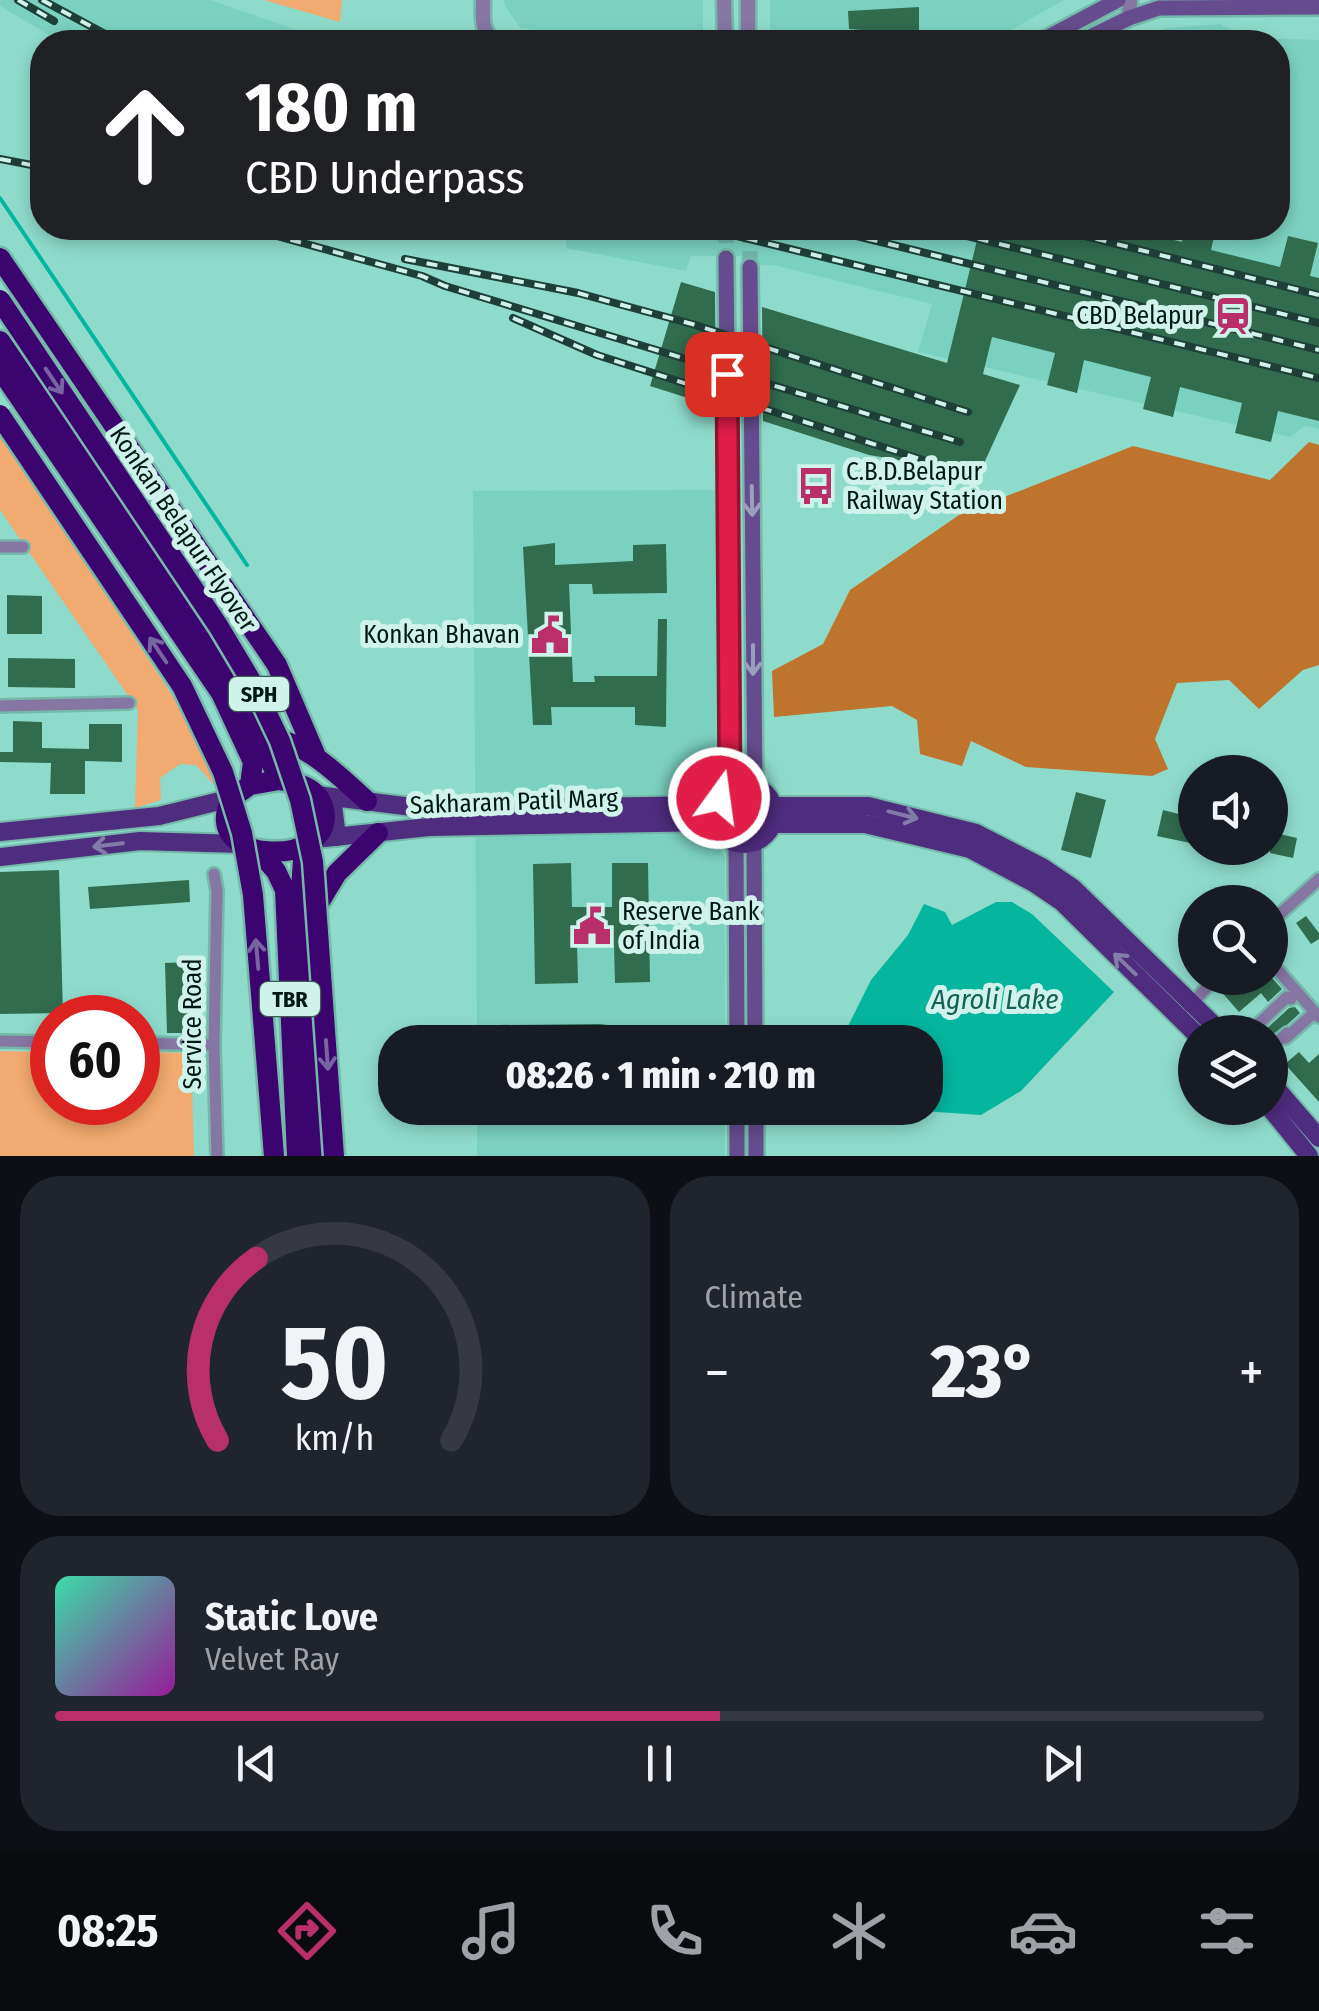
<!DOCTYPE html>
<html lang="en">
<head>
<meta charset="utf-8">
<style>
	body { margin:0; font-family:"Fira Sans Condensed",sans-serif; background:#20242c; color:#f1f3f6; height:100vh; display:flex; flex-direction:column; font-size:38px; white-space:nowrap }
	* { box-sizing:border-box; margin:0 }
	p { font-size:32px; color:#9ea1a6 }
	.icon { flex:none; width:55px; height:55px; fill:none; stroke:currentColor; stroke-width:2; stroke-linecap:round; stroke-linejoin:round }
	.map { position:relative; height:1156px; overflow:hidden }
	.sheet { display:flex; flex-direction:column; gap:20px; padding:20px; background:#0d0f14; flex:1 }
	.sheet>* { flex:none }
	.top-card { position:absolute; left:30px; top:30px; width:1260px; height:210px; border-radius:40px; box-shadow:0 5px 15px #0003; background:#202124; color:#fff; overflow:hidden }
	.buttons { position:absolute; left:1178px; top:755px; display:grid; gap:20px }
	.buttons a { display:grid; place-items:center; width:110px; height:110px; border-radius:50%; background:#171b24; box-shadow:0 5px 15px #0003; font-size:50px }
	.speed { position:absolute; left:30px; top:995px; display:flex; gap:20px; font-size:50px; font-weight:700; text-align:center }
	.speed>* { display:grid; place-content:center; width:130px; height:130px; border-radius:50%; background:#171b24; box-shadow:0 5px 15px #0003; line-height:1 }
	.speed .limit { border:15px solid #d22; background:#fff; color:#111 }
	.pin { position:absolute; display:grid; place-items:center; width:85px; height:85px; color:#fff; margin:-42px; border-radius:20px; box-shadow:0 5px 15px #0006 }
	.me { position:absolute; width:110px; margin:-55px; rotate:14deg; stroke-linejoin:round; filter:drop-shadow(0 0 8px #0008) }
	.turn { display:flex; align-items:center; gap:35px; height:210px; padding:0 50px; font-size:45px }
	.turn .icon { width:130px; height:130px; stroke-width:2.5 }
	.turn b { display:block; font-size:70px; line-height:85px }
	.big { font-size:75px; font-weight:800; line-height:1.1 }
	.sheet .tile { flex:1; display:flex; flex-direction:column; justify-content:center; gap:15px; min-width:0; padding:0 35px; border-radius:40px; background:#20242c }
	.sheet .dial { align-items:center; gap:0 }
	.dial svg { height:260px; overflow:visible; fill:none; stroke:#363941; stroke-width:7; stroke-linecap:round; text-anchor:middle }
	.dial text { fill:#f1f3f6; stroke:none }
	.song { display:flex; align-items:center; gap:30px }
	.cover { width:120px; height:120px; border-radius:15px; background:linear-gradient(135deg,hsl(160 70% 55%),hsl(300 70% 35%)) }
	.played { height:10px; border-radius:5px; background:linear-gradient(90deg,#b92f6a 55%,#363941 55%) }
	.keys { display:flex; justify-content:space-around; direction:ltr }
	.heat { display:flex; justify-content:space-between; align-items:center; font-size:55px; direction:ltr }
	.sheet .tiles { flex:1; display:grid; gap:20px; grid-template-columns:1fr 1fr }
	.tile:last-child { grid-column:span 2 }
	.trip { position:absolute; left:378px; top:1025px; width:565px; height:100px; border-radius:40px; background:#171b24; box-shadow:0 5px 15px #0003; font-weight:800; line-height:100px; text-align:center }
	.dock { display:flex; height:160px; justify-content:space-around; align-items:center; background:#090b0e; color:#9ea1a6 }
	.dock .icon { width:70px; height:70px }
	.dock .on { color:#b92f6a }
	.dock b { font-size:45px; color:#f1f3f6 }
	.map>svg:first-child { display:block }
	.built { fill:#7bd1bf }
	.green { fill:#f1aa6f }
	.forest { fill:#bf742e }
	.water { fill:#05b59e }
	.lines { fill:none; stroke-linecap:round; stroke-linejoin:round }
	.stream { stroke:#05b59e; stroke-width:4 }
	.building { fill:#316c4f }
	.secondary-tunnel { stroke:#73b4a6; stroke-width:15; stroke-dasharray:15 8; stroke-linecap:butt }
	.minor-casing { stroke:#75b8aa; stroke-width:16 }
	.tertiary-casing { stroke:#75b8aa; stroke-width:19 }
	.secondary-casing { stroke:#75b8aa; stroke-width:20 }
	.primary-casing { stroke:#75b8aa; stroke-width:22 }
	.motorway-casing { stroke:#75b8aa; stroke-width:25 }
	.minor { stroke:#8576a3; stroke-width:11 }
	.tertiary { stroke:#8576a3; stroke-width:14 }
	.secondary { stroke:#654c8e; stroke-width:15 }
	.primary { stroke:#4e2c7e; stroke-width:18 }
	.motorway { stroke:#3c046f; stroke-width:20 }
	.rail-casing { stroke:#1e3f38; stroke-width:8 }
	.rail { stroke:#cff3ea; stroke-width:4; stroke-dasharray:11; stroke-linecap:butt }
	.motorway-bridge-casing { stroke:#75b8aa; stroke-width:25; stroke-linecap:butt }
	.motorway-bridge { stroke:#3c046f; stroke-width:20 }
	.oneway { stroke:#7764a0 }
	.oneway2 { stroke:#9aa0bc }
	.oneway3 { stroke:#827ca9 }
	.route-casing { stroke:#92132f; stroke-width:25 }
	.route { stroke:#e11d48; stroke-width:18 }
	.labels { text-anchor:middle; dominant-baseline:central; stroke-width:10; stroke-linejoin:round; paint-order:stroke }
	.shield { fill:#cff3ea; stroke:#3f5954; stroke-width:2.5 }
	.shield-label { font-size:22px; font-weight:bold; fill:#011713 }
	.poi-label { font-size:25px; fill:#011713; stroke:#cff3ea; text-anchor:end }
	.street-label { font-size:25px; fill:#011713; stroke:#cff3ea }
	.water-label { font-size:28px; font-style:italic; fill:#146256; stroke:#cff3ea }
</style>
</head>
<body>
<div class="map">
<svg width="1319" height="1156" viewBox="0 0 1319 1156">
	<rect width="100%" height="100%" fill="#8fdbcb"/>
	<!-- built -->
	<path class="built" d="M0,0H210L332,42H61L0,6Z
		M504,0H703V42H631L520,28L505,6Z
		M770,0H1064L989,42H840L770,35Z
		M1220,24L1248,38L1319,40V429L1305,426L1290,437L918,352L932,304L773,265H741V256H691L686,271L566,248V228H1278V42H1127L1166,28Z
		M717,490L719,774L706,805V822L725,858V1042H477L473,491Z
		M477,1108H725V1156H477Z"/>
	<!-- green -->
	<path class="green" d="M264,0H342L340,22Z
		M0,431L181,709L218,789L196,765L180,764L160,778L161,800L135,808L138,710L0,510Z
		M0,1051L52,1052V1102H138V1052L191,1053L194,1156H0Z"/>
	<!-- forest -->
	<path class="forest" d="M1309,442L1319,445V665L1303,670L1259,709L1229,680L1177,683L1155,739L1168,769L1152,776L1026,767L971,741L962,766L920,754L917,720L892,706L774,717L772,671L823,644L850,590L959,515L1133,446L1270,480Z"/>
	<!-- water -->
	<path class="water" d="M996,902H1012L1032,914L1114,992L1021,1091L981,1115L893,1109L891,1108H925V1042H846L844,1034L871,980L908,935L924,904L945,912L952,925Z"/>
	<g class="lines">
		<!-- stream -->
		<path class="stream" d="M0,198L247,565"/>
	</g>
	<!-- building -->
	<path class="building" d="M919,7V35H861V30L849,29L848,11Z
		M980,228H1124L1182,242L1185,228H1216L1211,250L1280,267L1288,236L1318,243L1310,276L1319,278V421L1278,411L1271,442L1235,433L1242,403L1180,387L1173,417L1143,409L1151,377L1084,360L1077,393L1047,385L1055,353L992,337L983,374L1020,385L979,474L869,455L763,421L762,307L947,363Z
		M681,282L715,292L716,407L650,386Z
		M555,543V565L633,561V545L666,544L667,593L593,594L592,584H569L573,682H595L594,676H657L658,619H667L666,727L635,725V707H551L552,725H533L523,547Z
		M7,595L42,596V634H7Z
		M8,658L75,659V688L8,687Z
		M13,721L42,722V748L89,749V724H122V762L85,761V794H50L51,763L0,762V752H13Z
		M1076,792L1106,800L1091,858L1061,850Z
		M1163,810L1195,818V844L1157,836Z
		M1270,832L1297,838L1293,858L1270,853Z
		M571,863L572,907H612V863H648L650,982L615,983L614,945L577,946L578,983L535,984L533,864Z
		M59,870L63,1013L0,1014V872Z
		M189,880L190,902L90,909L88,887Z
		M1306,916L1319,933V939L1311,944L1296,923Z
		M192,962L194,1033H167L165,963Z
		M1232,978H1272L1282,989L1268,1002L1261,993L1239,1012L1219,989Z
		M1295,1007L1300,1013L1288,1024L1270,1036V1032H1263L1289,1008Z
		M600,1024L648,1030L661,1042H496V1025Z
		M1299,1052L1309,1063L1319,1054V1102L1285,1064Z"/>
	<g class="lines">
		<!-- secondary-tunnel -->
		<path class="secondary-tunnel" d="M726,228V258
			M750,228V267"/>
		<!-- minor casing -->
		<g class="minor-casing">
			<path id="minor" d="M0,547H23
				M0,706L129,703
				M214,874L217,891L214,1045L217,1156
				M1270,923L1319,879
				M1270,961L1319,1017
				M1189,1007L1215,978
				M1250,1032L1287,997L1291,999
				M1286,1038L1315,1012
				M0,1041L52,1042
				M138,1043L214,1045
				M1270,1049L1287,1033"/>
		</g>
		<!-- tertiary casing -->
		<g class="tertiary-casing">
			<path id="tertiary" d="M483,0C483,17 480,32 496,42
				M724,0L725,42
				M748,0V42
				M1129,18L1130,0"/>
		</g>
		<!-- secondary casing -->
		<g class="secondary-casing">
			<path id="secondary" d="M1039,42L1118,0
				M1080,42L1129,18L1159,8L1319,7
				M726,258L731,788
				M750,267L755,787
				M754,842L755,1042
				M736,843L737,1042
				M737,1108V1156
				M756,1108V1156"/>
		</g>
		<!-- primary casing -->
		<g class="primary-casing">
			<path id="primary" d="M714 814a30 30 0 1 1 60 0a30 30 0 1 1-60 0Z
				M317,795L428,809L716,805
				M332,797L337,837
				M772,806H868L976,833L1042,867L1073,888L1221,1032
				M772,824H865L970,849L1034,883L1062,902L1195,1033
				M0,832L159,816L232,798
				M315,839L429,827L715,822
				M0,857L140,841L240,844
				M1270,1081L1319,1138
				M1270,1108L1309,1156"/>
		</g>
		<!-- motorway casing -->
		<g class="motorway-casing">
			<path id="motorway" d="M0,258L277,665L315,754
				M0,341L235,685L279,780
				M0,369L221,693L253,762L250,785
				M267,735C310,746 335,772 367,801
				M279,780C297,782 317,787 323,806C343,869 194,867 232,798L250,785Z
				M304,845L301,890L313,1156
				M258,851L276,871L285,890L297,1156
				M314,911L337,873L378,833"/>
		</g>
		<!-- minor -->
		<use href="#minor" class="minor"/>
		<!-- tertiary -->
		<use href="#tertiary" class="tertiary"/>
		<!-- secondary -->
		<use href="#secondary" class="secondary"/>
		<!-- primary -->
		<use href="#primary" class="primary"/>
		<!-- motorway -->
		<use href="#motorway" class="motorway"/>
		<!-- rail casing -->
		<g class="rail-casing">
			<path id="rail" d="M18,0L54,21
				M42,0L120,42
				M0,159L42,167
				M248,228L422,276L445,286L960,442
				M704,228L1319,378
				M824,228L1319,350
				M935,228L1319,323
				M1053,228L1319,295
				M405,259L578,293L692,324L968,412
				M513,318L597,355L951,469"/>
		</g>
		<!-- rail -->
		<use href="#rail" class="rail"/>
		<!-- motorway-bridge casing -->
		<g class="motorway-bridge-casing">
			<path id="motorway-bridge" d="M0,300L219,627L253,684L280,741L300,800L313,862L334,1156
				M0,415L182,686L223,772L242,833L253,895L274,1156"/>
		</g>
		<!-- motorway-bridge -->
		<use href="#motorway-bridge" class="motorway-bridge"/>
	</g>
	<!-- one-way arrows -->
	<defs><path id="oneway-shaft" d="M-6 0H5M1.5-3L5.5 0L1.5 3" fill="none" stroke-width="1.6" stroke-linecap="round" stroke-linejoin="round" transform="scale(2.5)"/></defs>
	<g class="oneway">
		<use href="#oneway-shaft" transform="translate(54 381) rotate(56)"/>
		<use href="#oneway-shaft" transform="translate(158 650) rotate(-124)"/>
		<use href="#oneway-shaft" transform="translate(257 954) rotate(-95)"/>
		<use href="#oneway-shaft" transform="translate(327 1055) rotate(86)"/>
	</g>
	<g class="oneway2">
		<use href="#oneway-shaft" transform="translate(752 501) rotate(89)"/>
		<use href="#oneway-shaft" transform="translate(753 660) rotate(90)"/>
	</g>
	<g class="oneway3">
		<use href="#oneway-shaft" transform="translate(903 815) rotate(14)"/>
		<use href="#oneway-shaft" transform="translate(108 845) rotate(173)"/>
		<use href="#oneway-shaft" transform="translate(1125 964) rotate(-136)"/>
	</g>
	<g class="lines">
		<!-- route casing -->
		<g class="route-casing">
			<path id="route" d="M719,798L730,788L727,374"/>
		</g>
		<!-- route -->
		<use href="#route" class="route"/>
	</g>
	<!-- icons -->
	<defs>
		<g id="station-bare" transform="scale(3)"><path d="M-3-6H3Q5-6 5-4V2Q5 4 3 4L4.5 6H3L1.5 4h-3L-3 6H-4.5L-3 4Q-5 4-5 2V-4Q-5-6-3-6ZM-3.5-4v3h7v-3ZM-3.5 1v1.5H-2V1ZM2 1v1.5H3.5V1Z" fill="#b92f6a" stroke="#cff3ea" stroke-width="2.5" paint-order="stroke"/></g>
		<g id="bus-bare" transform="scale(3)"><path d="M-5-6H5V4H4V6H2V4H-2V6H-4V4H-5ZM-3.5-4V0h7V-4ZM-3.5 1.2v1.5H-2V1.2ZM2 1.2v1.5H3.5V1.2Z" fill="#b92f6a" stroke="#cff3ea" stroke-width="2.5" paint-order="stroke"/></g>
		<g id="civic-bare" transform="scale(3)"><path d="M-.6-6.5H3V-4.5H.6V-3L4-1V1h2V6H-6V1h2V-1L-.6-3ZM-1.2 2.5V6h2.4V2.5Z" fill="#b92f6a" stroke="#cff3ea" stroke-width="2.5" paint-order="stroke"/></g>
	</defs>
	<g fill-rule="evenodd">
		<use href="#station-bare" x="1233" y="316"/>
		<use href="#bus-bare" x="816" y="486"/>
		<use href="#civic-bare" x="550" y="635"/>
		<use href="#civic-bare" x="592" y="926"/>
	</g>
	<g class="labels">
		<!-- shield labels -->
		<g class="shield">
			<rect x="229" y="677" width="60" height="34" rx="8"/>
			<rect x="260" y="982" width="60" height="34" rx="8"/>
		</g>
		<g class="shield-label">
			<text x="259" y="694">SPH</text>
			<text x="290" y="999">TBR</text>
		</g>
		<!-- poi labels -->
		<g class="poi-label">
			<text x="1203" y="316">CBD Belapur</text>
			<text x="846" y="472" text-anchor="start">C.B.D.Belapur<tspan x="846" dy="29">Railway Station</tspan></text>
			<text x="520" y="635">Konkan Bhavan</text>
			<text x="622" y="912" text-anchor="start">Reserve Bank<tspan x="622" dy="29">of India</tspan></text>
		</g>
		<!-- street labels -->
		<g class="street-label">
			<text transform="translate(183 529) rotate(56)">Konkan Belapur Flyover</text>
			<text transform="translate(514 802) rotate(-2)">Sakharam Patil Marg</text>
			<text transform="translate(193 1024) rotate(-90)">Service Road</text>
		</g>
		<!-- water labels -->
		<g class="water-label">
			<text x="995" y="999">Agroli Lake</text>
		</g>
	</g>
</svg>
<div class="buttons">
<a><svg class="icon" aria-label="sound" viewBox="0 0 24 24"><path d="M4 9h4l5-4v14l-5-4H4zM17 9q2 3 0 6"/></svg></a>
<a><svg class="icon" aria-label="search" viewBox="0 0 24 24"><circle cx="10" cy="10" r="6"/><path d="M15 15l6 6"/></svg></a>
<a><svg class="icon" aria-label="layers" viewBox="0 0 24 24"><path d="M12 4l9 5-9 5-9-5zM3 14l9 5 9-5"/></svg></a>
</div>
<div class="speed"><div class="limit">60</div></div>
<div class="pin" style="left:727px;top:374px;background:#d93025"><svg class="icon" aria-label="arrive" viewBox="0 0 24 24"><path d="M6 21V4h12l-3 4 3 4H6"/></svg></div>
<svg class="me" style="left:719px;top:798px" viewBox="-20 -20 40 40"><circle r="17" fill="#e11d48" stroke="#fff" stroke-width="3"/><path d="M0-11L8 9 0 5-8 9z" fill="#fff"/></svg>
<div class="trip">08:26 · 1 min · 210 m</div>
<div class="top-card">
<div class="turn"><svg class="icon" aria-label="ahead" viewBox="0 0 24 24"><path d="M12 20V5M6 11l6-6 6 6"/></svg><div><b>180 m</b>CBD Underpass</div></div>
</div>
</div>
<section class="sheet">
<div class="tiles">
<div class="tile dial"><svg viewBox="0 0 100 80">
<path d="M14 69A42 42 0 1 1 86 69"/>
<path d="M14 69A42 42 0 0 1 26 13" stroke="#b92f6a"/>
<text x="50" y="56" font-size="32" font-weight="700">50</text>
<text x="50" y="72" font-size="11">km/h</text>
</svg></div>
<div class="tile"><p>Climate</p>
<div class="heat"><a>−</a><b class="big">23°</b><a>+</a></div>
</div>
<div class="tile">
<div class="song"><i class="cover"></i><div><b>Static Love</b><p>Velvet Ray</p></div></div>
<div class="played"></div>
<div class="keys"><svg class="icon" aria-label="previous" viewBox="0 0 24 24"><path d="M18 5L8 12l10 7zM5 5v14"/></svg><svg class="icon" aria-label="pause" viewBox="0 0 24 24"><path d="M8 5v14M16 5v14"/></svg><svg class="icon" aria-label="next" viewBox="0 0 24 24"><path d="M6 5l10 7-10 7zM19 5v14"/></svg></div>
</div>
</div>
</section>
<nav class="dock">
<b>08:25</b>
<svg class="icon on" aria-label="directions" viewBox="0 0 24 24"><path d="M12 3l9 9-9 9-9-9zM9 14v-3h6M13 9l2 2-2 2"/></svg>
<svg class="icon" aria-label="music" viewBox="0 0 24 24"><path d="M9 18V5l10-2v13"/><circle cx="6" cy="18" r="3"/><circle cx="16" cy="16" r="3"/></svg>
<svg class="icon" aria-label="phone" viewBox="0 0 24 24"><path d="M5 4h4l2 5-3 2q2 4 5 5l2-3 5 2v4C11 20 4 13 5 4z"/></svg>
<svg class="icon" aria-label="climate" viewBox="0 0 24 24"><path d="M12 3v18M4 7l16 10M4 17L20 7"/></svg>
<svg class="icon" aria-label="car" viewBox="0 0 24 24"><path d="M5 17H2v-5l4-1 3-4h7l3 4 3 1v5h-3M9 17h6M6 11h13"/><circle cx="7" cy="17" r="2"/><circle cx="17" cy="17" r="2"/></svg>
<svg class="icon" aria-label="filters" viewBox="0 0 24 24"><path d="M4 7h16M4 17h16"/><circle cx="9" cy="7" r="2"/><circle cx="15" cy="17" r="2"/></svg>
</nav>
</body>
</html>
